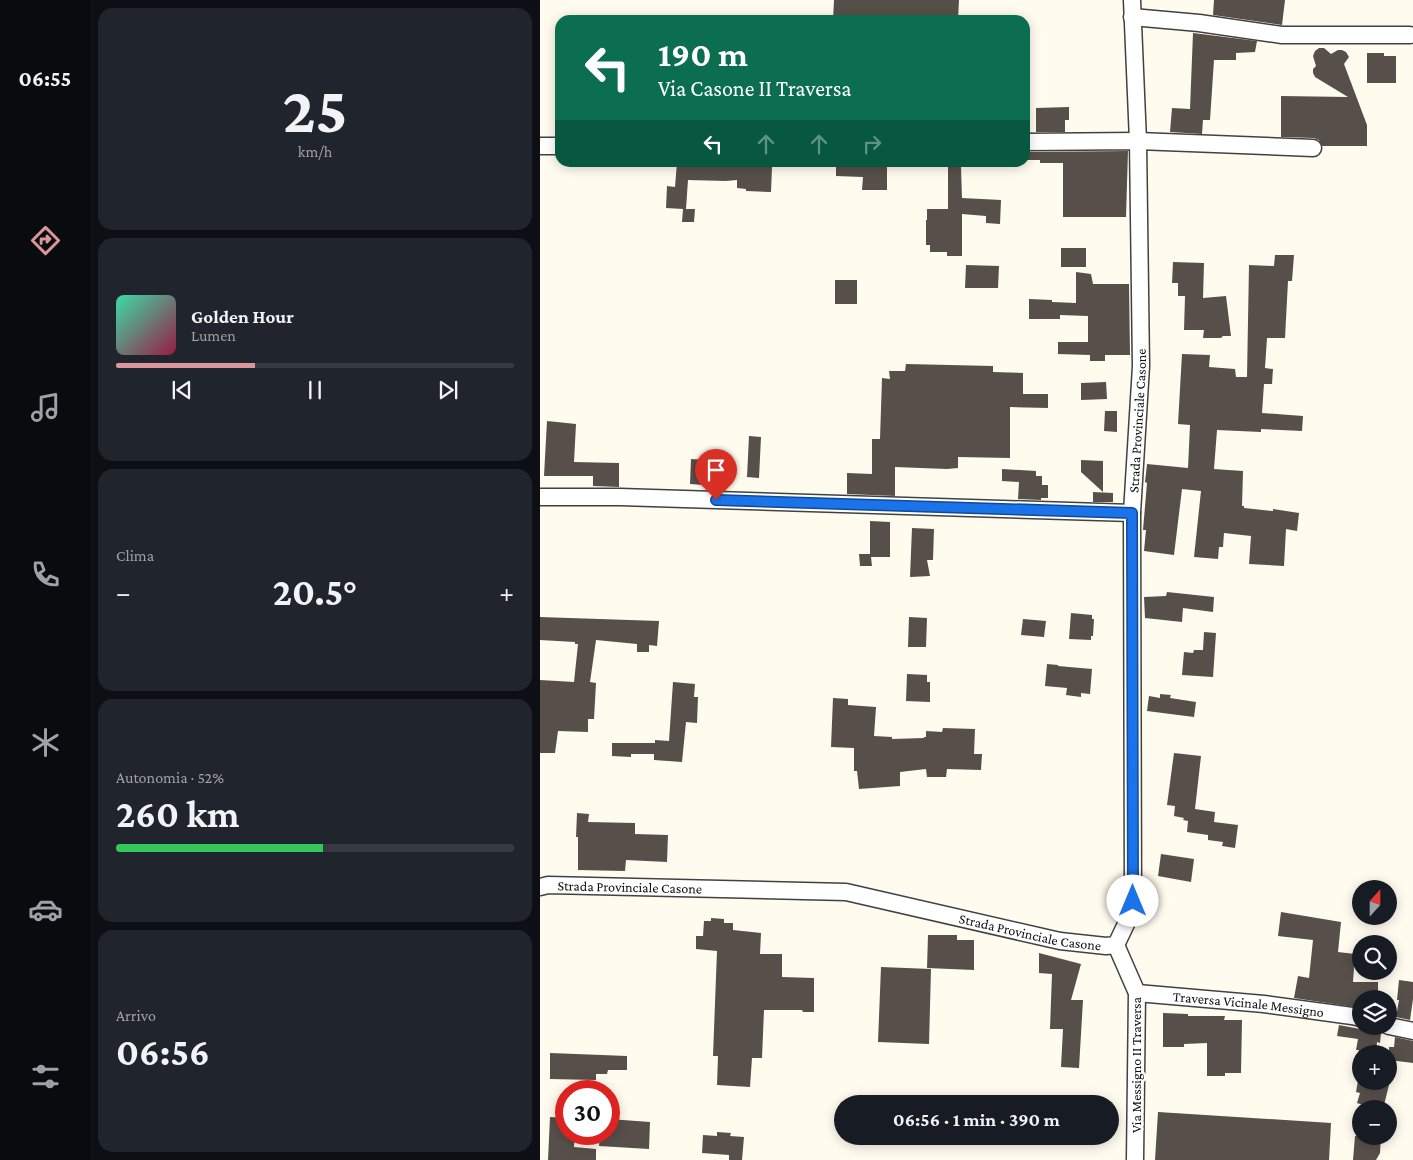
<!DOCTYPE html>
<html lang="it">
<head>
<meta charset="utf-8">
<style>
	body { margin:0; font-family:"Crimson Pro",serif; background:#20242c; color:#f1f3f6; height:100vh; display:flex; flex-direction:column; font-size:19px; white-space:nowrap }
	* { box-sizing:border-box; margin:0 }
	p { font-size:16px; color:#9ea1a6 }
	.icon { flex:none; width:28px; height:28px; fill:none; stroke:currentColor; stroke-width:2; stroke-linecap:round; stroke-linejoin:round }
	.map { position:relative; flex:1; overflow:hidden }
	.details { display:flex; flex-direction:column; gap:8px; padding:8px; background:#0d0f14; width:450px }
	.details>* { flex:none }
	.guide { position:absolute; left:15px; top:15px; width:475px; height:152px; border-radius:15px; box-shadow:0 2px 12px #0003; background:#0b6e4f; color:#fff; overflow:hidden }
	.needle { width:32px; rotate:21deg }
	.fabs { position:absolute; left:812px; top:880px; display:grid; gap:10px }
	.fabs a { display:grid; place-items:center; width:45px; height:45px; border-radius:50%; background:#171b24; box-shadow:0 2px 12px #0003; font-size:25px }
	.speed { position:absolute; left:15px; top:1080px; display:flex; gap:10px; font-size:25px; font-weight:700; text-align:center }
	.speed>* { display:grid; place-content:center; width:65px; height:65px; border-radius:50%; background:#171b24; box-shadow:0 2px 12px #0003; line-height:1 }
	.speed .limit { border:8px solid #d22; background:#fff; color:#111 }
	.pin { position:absolute; display:grid; place-items:center; width:42px; height:42px; color:#fff; margin:-51px -21px; border-radius:50% 50% 50% 0; rotate:-45deg; box-shadow:0 0 5px #0007 }
	.pin .icon { rotate:45deg }
	.me { position:absolute; width:55px; margin:-28px; rotate:0deg; stroke-linejoin:round; filter:drop-shadow(0 0 4px #0008) }
	.turn { display:flex; align-items:center; gap:18px; height:105px; padding:0 20px; font-size:22px }
	.turn .icon { width:65px; height:65px; stroke-width:2.5 }
	.turn b { display:block; font-size:35px; line-height:42px }
	.lanes { display:flex; align-items:center; height:48px; padding:0 20px; background:#0003; justify-content:center; gap:25px; direction:ltr }
	.lanes .off { opacity:.35 }
	.big { font-size:38px; font-weight:700; line-height:1.1 }
	.details .widget { flex:1; display:flex; flex-direction:column; justify-content:center; gap:8px; min-width:0; padding:0 18px; border-radius:15px; background:#20242c }
	.details .dial { align-items:center; gap:0 }
	.dial b { font-size:65px; line-height:1 }
	.song { display:flex; align-items:center; gap:15px }
	.cover { width:60px; height:60px; border-radius:8px; background:linear-gradient(135deg,hsl(160 70% 55%),hsl(340 70% 35%)) }
	.played { height:5px; border-radius:2px; background:linear-gradient(90deg,#db969d 35%,#363941 35%) }
	.keys { display:flex; justify-content:space-around; direction:ltr }
	.heat { display:flex; justify-content:space-between; align-items:center; font-size:28px; direction:ltr }
	.charge { height:8px; border-radius:4px; background:linear-gradient(90deg,#34c759 52%,#363941 0) }
	.trip { position:absolute; left:294px; top:1095px; width:285px; height:50px; border-radius:25px; background:#171b24; box-shadow:0 2px 12px #0003; font-weight:700; line-height:50px; text-align:center }
	main { display:flex; flex:1; min-height:0 }
	.tab-bar { display:flex; flex-direction:column; width:90px; justify-content:space-around; align-items:center; background:#090b0e; color:#9ea1a6 }
	.tab-bar .icon { width:35px; height:35px }
	.tab-bar .current { color:#db969d }
	.tab-bar b { font-size:22px; color:#f1f3f6 }
	.map>svg:first-child { display:block }
	.building { fill:#574f4a }
	.lines { fill:none; stroke-linecap:round; stroke-linejoin:round }
	.minor-casing { stroke:#414141; stroke-width:19 }
	.minor { stroke:#fff; stroke-width:16 }
	.route-casing { stroke:#114b97; stroke-width:12 }
	.route { stroke:#1a73e8; stroke-width:9 }
	.labels { text-anchor:middle; dominant-baseline:central; stroke-width:5; stroke-linejoin:round; paint-order:stroke }
	.street-label { font-size:14px; fill:#0e0e0e; stroke:#fff }
</style>
</head>
<body>
<main>
<nav class="tab-bar">
<b>06:55</b>
<svg class="icon current" aria-label="directions" viewBox="0 0 24 24"><path d="M12 3l9 9-9 9-9-9zM9 14v-3h6M13 9l2 2-2 2"/></svg>
<svg class="icon" aria-label="music" viewBox="0 0 24 24"><path d="M9 18V5l10-2v13"/><circle cx="6" cy="18" r="3"/><circle cx="16" cy="16" r="3"/></svg>
<svg class="icon" aria-label="phone" viewBox="0 0 24 24"><path d="M5 4h4l2 5-3 2q2 4 5 5l2-3 5 2v4C11 20 4 13 5 4z"/></svg>
<svg class="icon" aria-label="climate" viewBox="0 0 24 24"><path d="M12 3v18M4 7l16 10M4 17L20 7"/></svg>
<svg class="icon" aria-label="car" viewBox="0 0 24 24"><path d="M5 17H2v-5l4-1 3-4h7l3 4 3 1v5h-3M9 17h6M6 11h13"/><circle cx="7" cy="17" r="2"/><circle cx="17" cy="17" r="2"/></svg>
<svg class="icon" aria-label="filters" viewBox="0 0 24 24"><path d="M4 7h16M4 17h16"/><circle cx="9" cy="7" r="2"/><circle cx="15" cy="17" r="2"/></svg>
</nav>
<section class="details">
<div class="widget dial"><b>25</b><p>km/h</p></div>
<div class="widget">
<div class="song"><i class="cover"></i><div><b>Golden Hour</b><p>Lumen</p></div></div>
<div class="played"></div>
<div class="keys"><svg class="icon" aria-label="previous" viewBox="0 0 24 24"><path d="M18 5L8 12l10 7zM5 5v14"/></svg><svg class="icon" aria-label="pause" viewBox="0 0 24 24"><path d="M8 5v14M16 5v14"/></svg><svg class="icon" aria-label="next" viewBox="0 0 24 24"><path d="M6 5l10 7-10 7zM19 5v14"/></svg></div>
</div>
<div class="widget"><p>Clima</p>
<div class="heat"><a>−</a><b class="big">20.5°</b><a>+</a></div>
</div>
<div class="widget"><p>Autonomia · 52%</p><b class="big">260 km</b><div class="charge"></div></div>
<div class="widget"><p>Arrivo</p><b class="big">06:56</b></div>
</section>
<div class="map">
<svg width="873" height="1160" viewBox="0 0 873 1160">
	<rect width="100%" height="100%" fill="#fffbef"/>
	<!-- building -->
	<path class="building" d="M294,0H419L418,20H293Z
		M674,0H745L742,25L673,15Z
		M653,33L717,41L715,52L696,53V60H674L670,120H663L662,134L630,132L632,108L650,109Z
		M779,48H784L791,54L798,50H802L806,52L809,57L804,64L827,125V146H782L779,140L774,138L741,137V96L808,97L775,77L773,73V69L776,66L773,56L775,51Z
		M827,53H844V56H856V83H827Z
		M529,107V120H525V132H496V108Z
		M588,151L586,217H523V163H500V160H487V152Z
		M137,162H200V166L232,167L231,192L206,191V189L197,188V180L186,181L148,180L146,209H155L154,222H142L143,209L126,208L127,186L135,187Z
		M296,162H347V190H322L323,177L296,176Z
		M408,167H421L422,198L461,200L460,224L446,223V216L422,214V256H407V252H390V245H386V220H387V209H408Z
		M521,248H546V267H521Z
		M735,255H754L752,281H748L745,338H727L725,368L733,369L732,384H724L722,413L763,416L762,431L721,429V432L677,430L674,469L703,471L702,506H704V508L733,511V509L759,513L757,531L746,529L744,566L709,564L711,536L684,533L683,547H679L678,559L654,557L661,491L642,489L634,555L604,551L606,530H603L607,483L605,482L607,464L648,468L650,425L638,424L642,354L670,355L669,367L695,369L696,377H707L709,265L734,266Z
		M633,262L664,263L663,298L686,296L691,336H683L681,338H663L664,330H644L645,296H638V283H632Z
		M426,265L459,266L458,288H425Z
		M536,272L551,274L553,284H589L590,355H565V361H550V355L518,354V342H548V316L520,315V319H489V299L512,300V302L536,303Z
		M295,280H317V304H295Z
		M366,364L453,366V372L483,373V394H508V408L470,407V458L418,457V468L407,469L355,467V496L307,494V473L332,474V439H340L342,378L350,379L349,371H365Z
		M566,382L567,399L541,400V383Z
		M565,411H577V432L564,431Z
		M7,421L36,424L34,462L79,463V487L53,486V476H4Z
		M209,436L221,437L219,478L207,477Z
		M151,459L182,461V467H185L184,484H177V486L150,484Z
		M541,460L563,461V492L541,472Z
		M462,469L496,471V476H502V485H508V498H501V500L478,499L479,482L462,481Z
		M553,492L573,493V502H553Z
		M330,521L350,522V557H331L332,566H320L319,554H330Z
		M372,528L394,529L393,560H387L390,576L370,577Z
		M627,592L674,597L673,612L643,608L642,622L605,618L604,597L626,596Z
		M531,613L552,615V619H554L553,636H551V640L529,639Z
		M0,617L119,621L117,646L109,645V652H97V644L56,640L50,682L56,683L54,719H48V732L18,731L15,753H0V680L34,682L38,644H35V642L0,640Z
		M369,617L387,618L386,647H368Z
		M483,619L506,621L504,637L481,635Z
		M664,632L676,633L673,677L642,675L644,652L653,653L654,650H663Z
		M507,664L518,665V666L552,669L550,694L541,693V697L526,695L527,688L505,686Z
		M367,674L387,675V682H390V702L366,701Z
		M133,682L155,684L154,697H158L157,723L146,722L142,762L114,760V754H91V757L72,756V743H115V740L129,741Z
		M620,694L631,695L630,698L656,702L654,717L607,711L609,696L620,698Z
		M293,698L308,699V705L336,707L334,736L352,737V739L384,738V737H386V731L402,732L403,728L435,729L434,754H442L441,770L407,769L406,777H387L386,769L360,772V786L319,789L317,771H314V748L291,747Z
		M634,753L661,756L655,809L675,812L674,822L698,825L695,848L682,846L683,842L668,840V835L647,832L648,821L643,820L644,818L634,816L635,806L627,805Z
		M37,813L49,814L48,822L95,823V834L128,835L127,862L86,860L85,871L38,870V837H36Z
		M621,854L654,859L651,882L618,876Z
		M741,912L801,922L798,952L815,954L813,982H838V999H821V1008L754,998L758,976L769,978L773,940L738,936Z
		M171,918L184,919V923H193V930L221,933L220,954H242V977L274,978V1012H263L262,1010H224L222,1058H212L210,1087L177,1085L178,1056H173L177,951L156,949V936H163L164,921H171Z
		M388,935H417V940H434V970L387,968Z
		M499,953L541,964L531,1000H543L539,1068L521,1067L523,1029H510L512,974L499,973Z
		M341,967L391,969L389,1044L338,1042Z
		M859,980L873,982V999L870,1020L856,1017L859,1000H857Z
		M623,1013L648,1014V1016H685L684,1020H702L701,1073H685V1076H667V1043L644,1044V1047H623Z
		M799,1025L841,1033L840,1043L837,1042L836,1054H818L819,1050H816L818,1039L797,1036Z
		M855,1037L873,1041V1063L849,1060V1047H854Z
		M10,1053L87,1056V1070H68L67,1074H56V1080L10,1079Z
		M818,1081H850L843,1109H822L823,1105L817,1103L820,1093L816,1092Z
		M618,1112L791,1123L789,1160H615Z
		M10,1117L26,1118V1134H35L34,1147L56,1149V1160H8Z
		M69,1119L110,1122L109,1149L59,1146L60,1134H69Z
		M177,1132L191,1133L190,1136L204,1137L202,1160H189V1155L162,1153L163,1135L177,1136Z
		M815,1136L841,1137L840,1153L836,1160H813Z"/>
	<g class="lines">
		<!-- minor casing -->
		<g class="minor-casing">
			<g id="minor">
				<path d="M592,17L659,23L742,35H870"/>
				<path d="M485,142L598,141L773,148"/>
				<path d="M0,146H20"/>
				<path d="M0,497H80L592,513"/>
				<path id="s1" d="M0,887L8,885L306,892L520,941L566,946L576,945L586,924L593,901L592,513L601,366L598,141L592,0"/>
				<path d="M576,945L597,993L595,1160"/>
				<path id="s2" d="M597,993L724,1004L812,1016L821,1018"/>
				<path d="M849,1026L873,1031"/>
			</g>
		</g>
		<!-- minor -->
		<use href="#minor" class="minor"/>
	</g>
	<g class="lines">
		<!-- route casing -->
		<g class="route-casing">
			<path id="route" d="M176,500L592,513L593,901"/>
		</g>
		<!-- route -->
		<use href="#route" class="route"/>
	</g>
	<g class="labels">
		<!-- street labels -->
		<g class="street-label">
			<text stroke="none"><textPath href="#s1" startOffset="1110">Strada Provinciale Casone</textPath></text>
			<text stroke="none"><textPath href="#s1" startOffset="90">Strada Provinciale Casone</textPath></text>
			<text stroke="none"><textPath href="#s1" startOffset="495">Strada Provinciale Casone</textPath></text>
			<text stroke="none"><textPath href="#s2" startOffset="112">Traversa Vicinale Messigno</textPath></text>
			<text transform="translate(596 1065) rotate(-90)">Via Messigno II Traversa</text>
		</g>
	</g>
</svg>
<div class="fabs">
<a><svg class="needle" viewBox="-14 -14 28 28"><path d="M0-13l5 13h-10z" fill="#e53935"/><path d="M0 13l5-13h-10z" fill="#9ea1a6"/></svg></a>
<a><svg class="icon" aria-label="search" viewBox="0 0 24 24"><circle cx="10" cy="10" r="6"/><path d="M15 15l6 6"/></svg></a>
<a><svg class="icon" aria-label="layers" viewBox="0 0 24 24"><path d="M12 4l9 5-9 5-9-5zM3 14l9 5 9-5"/></svg></a>
<a>+</a>
<a>−</a>
</div>
<div class="speed"><div class="limit">30</div></div>
<div class="pin" style="left:176px;top:500px;background:#d93025"><svg class="icon" aria-label="arrive" viewBox="0 0 24 24"><path d="M6 21V4h12l-3 4 3 4H6"/></svg></div>
<svg class="me" style="left:593px;top:901px" viewBox="-20 -20 40 40"><circle r="19" fill="#fff"/><path d="M0-13L10 11 0 6-10 11z" fill="#1a73e8"/></svg>
<div class="trip">06:56 · 1 min · 390 m</div>
<div class="guide">
<div class="turn"><svg class="icon" aria-label="left" viewBox="0 0 24 24"><path d="M17 20v-9H6M10 6l-5 5 5 5"/></svg><div><b>190 m</b>Via Casone II Traversa</div></div>
<div class="lanes"><svg class="icon" aria-label="left" viewBox="0 0 24 24"><path d="M17 20v-9H6M10 6l-5 5 5 5"/></svg><svg class="icon off" aria-label="ahead" viewBox="0 0 24 24"><path d="M12 20V5M6 11l6-6 6 6"/></svg><svg class="icon off" aria-label="ahead" viewBox="0 0 24 24"><path d="M12 20V5M6 11l6-6 6 6"/></svg><svg class="icon off" aria-label="right" viewBox="0 0 24 24"><path d="M7 20v-9h11M14 6l5 5-5 5"/></svg></div>
</div>
</div>
</main>
</body>
</html>
